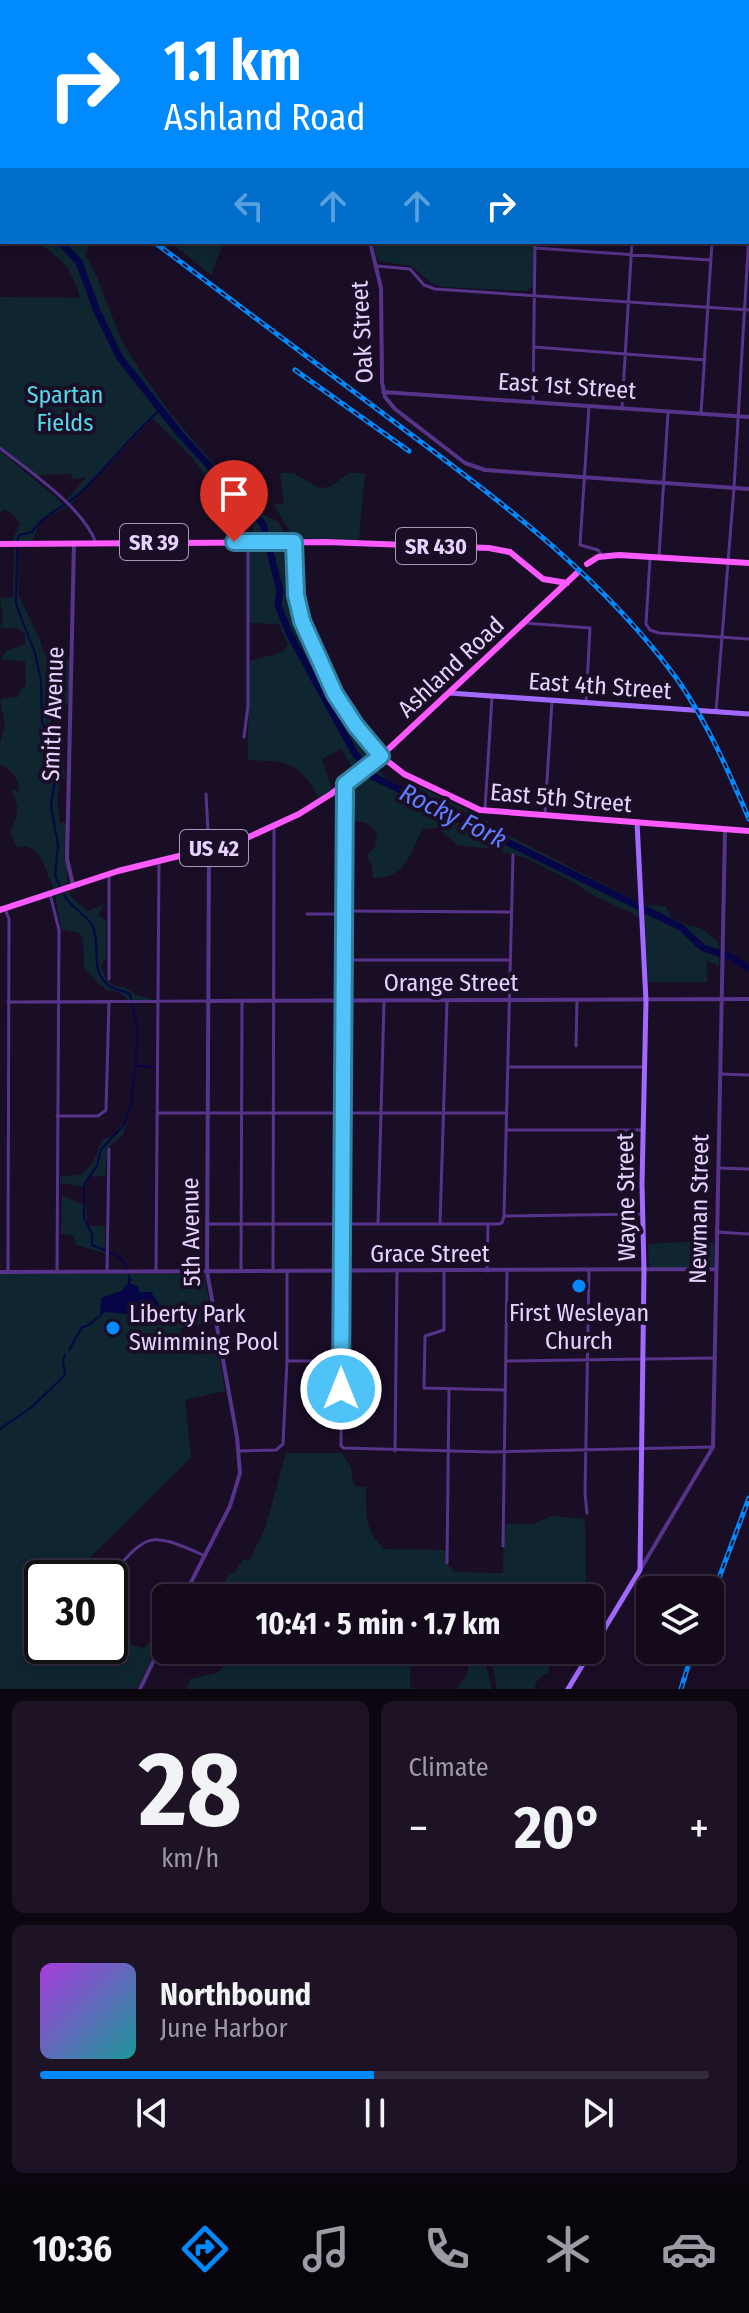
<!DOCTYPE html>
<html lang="en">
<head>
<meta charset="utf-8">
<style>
	body { margin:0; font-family:"Fira Sans Condensed",sans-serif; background:#1d1325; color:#f1f3f6; height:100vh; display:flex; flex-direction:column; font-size:30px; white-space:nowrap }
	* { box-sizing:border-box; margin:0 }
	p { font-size:26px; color:#9d9aa3 }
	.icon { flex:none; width:44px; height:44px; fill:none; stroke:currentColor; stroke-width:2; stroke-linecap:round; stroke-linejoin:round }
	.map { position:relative; height:1689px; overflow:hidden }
	.drawer { display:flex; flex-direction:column; gap:12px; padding:12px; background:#0b060f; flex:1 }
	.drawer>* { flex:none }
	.banner { position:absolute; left:0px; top:0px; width:750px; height:244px; box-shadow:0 4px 12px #0003,0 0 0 2px #332b3b; background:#008afd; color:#fff; overflow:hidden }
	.controls { position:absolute; left:636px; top:1576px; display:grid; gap:16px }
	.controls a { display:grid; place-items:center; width:88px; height:88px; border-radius:12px; background:#140a1c; box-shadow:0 4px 12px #0003,0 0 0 2px #332b3b; font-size:40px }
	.speed { position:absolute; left:24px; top:1560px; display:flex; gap:16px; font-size:40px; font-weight:700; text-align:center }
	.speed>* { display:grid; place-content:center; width:104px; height:104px; border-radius:50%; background:#140a1c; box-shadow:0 4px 12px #0003,0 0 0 2px #332b3b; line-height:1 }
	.speed .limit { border:4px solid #111; border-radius:12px; background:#fff; color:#111 }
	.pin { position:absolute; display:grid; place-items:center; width:68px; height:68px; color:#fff; margin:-82px -34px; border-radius:50% 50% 50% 0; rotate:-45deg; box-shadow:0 0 8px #0007 }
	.pin .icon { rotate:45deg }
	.me { position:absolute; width:88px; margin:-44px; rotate:0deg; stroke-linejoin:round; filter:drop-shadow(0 0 6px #0008) }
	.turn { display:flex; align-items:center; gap:28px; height:168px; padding:0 32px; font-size:36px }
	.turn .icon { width:104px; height:104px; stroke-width:2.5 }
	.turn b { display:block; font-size:56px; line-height:68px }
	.lanes { display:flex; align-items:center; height:76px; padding:0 32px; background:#0003; justify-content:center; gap:40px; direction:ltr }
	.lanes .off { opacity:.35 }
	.big { font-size:60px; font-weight:700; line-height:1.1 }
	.drawer .widget { flex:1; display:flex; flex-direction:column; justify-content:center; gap:12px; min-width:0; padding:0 28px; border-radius:12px; background:#1d1325 }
	.drawer .dial { align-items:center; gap:0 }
	.dial b { font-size:104px; line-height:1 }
	.song { display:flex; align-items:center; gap:24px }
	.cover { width:96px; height:96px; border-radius:12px; background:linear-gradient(135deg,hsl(280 70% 55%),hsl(180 70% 35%)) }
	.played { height:8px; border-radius:4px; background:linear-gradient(90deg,#008afd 50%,#332b3b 50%) }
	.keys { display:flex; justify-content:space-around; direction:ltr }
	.heat { display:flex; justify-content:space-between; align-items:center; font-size:44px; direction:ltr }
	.drawer .tiles { flex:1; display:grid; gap:12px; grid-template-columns:1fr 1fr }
	.widget:last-child { grid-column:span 2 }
	.trip { position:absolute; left:152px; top:1584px; width:452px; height:80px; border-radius:12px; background:#140a1c; box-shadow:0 4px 12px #0003,0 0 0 2px #332b3b; font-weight:700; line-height:80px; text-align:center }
	.dock { display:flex; height:128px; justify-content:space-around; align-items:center; background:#08040b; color:#9d9aa3 }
	.dock .icon { width:56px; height:56px }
	.dock .selected { color:#008afd }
	.dock b { font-size:36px; color:#f1f3f6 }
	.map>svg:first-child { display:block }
	.green { fill:#0f2631 }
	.water { fill:#060646 }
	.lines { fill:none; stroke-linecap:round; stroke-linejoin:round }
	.stream { stroke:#060646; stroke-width:2 }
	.river { stroke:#060646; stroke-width:7 }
	.minor { stroke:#563489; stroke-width:3 }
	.tertiary { stroke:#563489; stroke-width:4 }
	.secondary { stroke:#a269ff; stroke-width:5 }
	.primary { stroke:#fc59ff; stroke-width:6 }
	.rail-casing { stroke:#008afd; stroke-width:5 }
	.rail { stroke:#1a0d26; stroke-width:2; stroke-dasharray:6; stroke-linecap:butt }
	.route-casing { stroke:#337fa1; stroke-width:20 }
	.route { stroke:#4fc3f7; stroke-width:14 }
	.poi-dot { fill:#008afd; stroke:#1a0d26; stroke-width:3 }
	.labels { text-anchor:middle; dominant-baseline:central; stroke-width:8; stroke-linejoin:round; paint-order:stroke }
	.shield { fill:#1a0d26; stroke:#aa97be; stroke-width:2 }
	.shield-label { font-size:22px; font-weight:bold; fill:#e7d2ff }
	.street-label { font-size:24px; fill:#e7d2ff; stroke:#1a0d26 }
	.park-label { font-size:24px; fill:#54d9e9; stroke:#1a0d26 }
	.poi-label { font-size:24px; fill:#e7d2ff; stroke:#1a0d26 }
	.water-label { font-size:26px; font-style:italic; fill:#607dff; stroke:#1a0d26 }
</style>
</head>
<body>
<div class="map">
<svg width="749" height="1689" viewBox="0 0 749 1689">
	<rect width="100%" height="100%" fill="#1a0d26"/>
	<!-- green -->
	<path class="green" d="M185,0H722L187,2Z
		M35,242H92L85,254L96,275L121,339L139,369L170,413L231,484L262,514L278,522L283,530L282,538L255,539L252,523L217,492L190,455L152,418L70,505L65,501L87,477L72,479L71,474L41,475L39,478L0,446V297L80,298C72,268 62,257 35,242Z
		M170,242H224L211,275Z
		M372,242H534L533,286L527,291L444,287L433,284L411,266L378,261Z
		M0,451L67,507L41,520L32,541H12L20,523L9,511L3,510L0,514Z
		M280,473H293L319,488L330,487L349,473H365L359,540L294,538L274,505L284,503Z
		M284,546C296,557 291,595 296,612C311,665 340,712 374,754L355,772L341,749L322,759L332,790L320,799C298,762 290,761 248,760L249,661L283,652L288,645L279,624L248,623L249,552L253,547Z
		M18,548V594L40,640L43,652L60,666L66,659L71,657L70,705L57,703L51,706V730L62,745L65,779L60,781L57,800L60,823H67V885L52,890L53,885C44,869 42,843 17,847L10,832C17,816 21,809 12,792L14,789L19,793C19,777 13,772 0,764V744L5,725L0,699L18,697L21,688L26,686L25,661L2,660V657L7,650L25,644V633L16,628H0L3,619L0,598L13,597L14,550Z
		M375,766L388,780L402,787L410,782L477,815L504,833L638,902L639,917L595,896L573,882L526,858L492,849L457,845L438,828L422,829C411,853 405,879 373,878L372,864L369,862L367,854L375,847L377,832L365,822L348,821C348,783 346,789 375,766Z
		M70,890V895L87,911L105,904L98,915L106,921V957L101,966L107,980L115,986L125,987L136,995L156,1000H128L119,992L107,990L99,984L84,968L83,938L79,933L61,929L55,896Z
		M644,905L666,906L671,917L689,926L701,928L719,943V966L707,961V982H648Z
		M121,1124L126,1125L123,1135L108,1148L105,1176H90L84,1187L60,1183V1176L81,1175C94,1163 97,1156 101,1140L113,1136Z
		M62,1195L86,1206L87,1223L90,1226H105V1253L76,1245L74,1236L61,1234Z
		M687,1242H714V1267L649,1268L648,1244Z
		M0,1274H204L213,1322L179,1329L197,1355L218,1351L225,1391L185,1400L191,1458L69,1578H42V1646H110V1638C122,1637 132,1647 144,1648L151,1641L158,1646L137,1689H0Z
		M286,1453H342L351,1467L353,1482L357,1487H366C366,1513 364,1530 384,1549L446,1550V1563L455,1572L503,1573L504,1524H532L552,1516L585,1519L586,1587L584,1598H268L254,1593C242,1599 236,1599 226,1591L224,1584L230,1573L234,1574L243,1559L249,1561L265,1529Z
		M226,1650H394L410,1668V1688L419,1689H187L190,1679L217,1673L232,1657Z
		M473,1650H556L545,1665L549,1667V1672L538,1679L534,1689H497L493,1666L483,1656L473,1655Z
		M476,1659L485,1662L492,1689H457L466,1676L469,1665Z"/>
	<!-- water -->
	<path class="water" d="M128,1278L132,1279L130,1283L138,1287L140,1292H151L162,1309L155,1317L106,1312L100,1315L101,1298L121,1291L128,1283Z"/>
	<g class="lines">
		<!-- stream -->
		<path class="stream" d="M17,542L19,535L32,532C44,513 64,508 80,493C109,465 132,434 162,408
			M17,548L16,604L35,653L41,681L42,722L58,757L51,806L58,845L55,875L60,887
			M63,893C69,907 84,912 92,925C102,944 89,968 107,984C113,990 123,990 130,994L137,1027L136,1066L131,1096L133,1100L123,1126L101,1149L97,1166L84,1184V1218L92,1234V1245C110,1253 128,1255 129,1278
			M137,1066L155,1067
			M69,1350L82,1327L87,1326L101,1315
			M0,1429L32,1407L65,1375L63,1361L65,1355"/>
		<!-- river -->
		<path class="river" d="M0,213L2,214
			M60,242L79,262L97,311L120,358L180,434L263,524L280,591L278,605L289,633L354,752L372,776L681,927L703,948L731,957L749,968"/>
		<!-- minor -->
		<path class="minor" d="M724,2L725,0
			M748,166H749
			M535,248L710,260
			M377,266L410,269L424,285L435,289L749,310
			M534,347L705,360
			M533,402L535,242
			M589,406L580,545L598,550L602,556
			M622,408L632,242
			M701,414L712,242
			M0,448C29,471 83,507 96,543
			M659,557L668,413
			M650,559L646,624L650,630L659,633L749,639
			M525,623L590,628L586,703
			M716,712L734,488L749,234
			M244,737L248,706V542
			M206,794L209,850
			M485,809L492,697
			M545,813L552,701
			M109,873V979
			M50,894L59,930L57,1272
			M5,909L9,919L8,1272
			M345,911L512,912
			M307,914H344
			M344,960H510
			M8,1002L209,1001
			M576,1046L577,1001
			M508,1067H644
			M721,1074L749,1075
			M158,1113H506
			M57,1116H98L106,1110L109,1002
			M506,1130H642
			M718,1168L749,1169
			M504,1216L513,855
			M504,1216L642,1214
			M207,1224H498L502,1223L504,1216
			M378,1224L384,1001
			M440,1224L447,1001
			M717,1232L749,1234
			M241,1269L242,1001
			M273,1271L274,827
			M487,1271L488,1224
			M107,1272L109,1149
			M156,1272L159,861
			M342,1272L341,1446L344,1448L491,1452L713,1447
			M444,1272V1330L425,1336L424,1388L504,1390
			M287,1361H341
			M507,1361L715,1358
			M239,1451L276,1450L283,1444L287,1361V1272
			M395,1451L397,1272
			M587,1513L585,1494L589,1271
			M503,1546L507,1271
			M447,1563L449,1390
			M108,1578C148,1534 147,1530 203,1555"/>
		<!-- tertiary -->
		<path class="tertiary" d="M143,0L145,2
			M370,242L381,288L382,382L385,397L395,409L465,463L485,470L749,489
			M383,392L749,417
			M73,885L67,859L74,543
			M209,1001L749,999
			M0,1272L716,1269
			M342,1272L345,784
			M640,1570L713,1447L725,829
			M183,1598L230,1506L240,1473L237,1437L207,1272L209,850
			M140,1689L166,1635"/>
		<!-- secondary -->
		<path class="secondary" d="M449,693L749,714
			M568,1689L640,1570L644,1271L642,1184L646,1001L637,822"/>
		<!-- primary -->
		<path class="primary" d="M294,542L298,606L332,687L367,740L381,756L404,774L480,810L749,831
			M0,544L326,542L489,548L510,552L543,579L567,583
			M587,564L598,557L619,555L749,563
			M0,910L118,871L240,841L299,814L331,794L381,756L577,573"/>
		<!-- rail casing -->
		<g class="rail-casing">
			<path id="rail" d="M0,127L2,128
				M154,242C236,304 319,365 401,427C502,503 602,576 677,679C707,722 728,770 749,819
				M295,370L409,451
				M710,1602L749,1498
				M681,1689L693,1650"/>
		</g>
		<!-- rail -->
		<use href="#rail" class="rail"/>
	</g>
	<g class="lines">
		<!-- route casing -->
		<g class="route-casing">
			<path id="route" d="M234,542H294L296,595L302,621L335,694L356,726L381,756L345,784L341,1389"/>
		</g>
		<!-- route -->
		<use href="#route" class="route"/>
	</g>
	<!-- markers -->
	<g class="poi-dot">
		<circle cx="579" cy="1286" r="8"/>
		<circle cx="113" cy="1328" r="8"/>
	</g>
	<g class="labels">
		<!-- shield labels -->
		<g class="shield">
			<rect x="120" y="524" width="68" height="36" rx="6"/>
			<rect x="396" y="528" width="80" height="36" rx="6"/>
			<rect x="180" y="830" width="68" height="36" rx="6"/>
		</g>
		<g class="shield-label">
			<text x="154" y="542">SR 39</text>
			<text x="436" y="546">SR 430</text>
			<text x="214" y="848">US 42</text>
		</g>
		<!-- street labels -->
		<g class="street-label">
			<text transform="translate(362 332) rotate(-93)">Oak Street</text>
			<text transform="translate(567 386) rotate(4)">East 1st Street</text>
			<text transform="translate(451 667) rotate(-43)">Ashland Road</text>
			<text transform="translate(600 686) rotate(4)">East 4th Street</text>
			<text transform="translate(53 714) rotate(-88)">Smith Avenue</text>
			<text transform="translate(561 798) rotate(5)">East 5th Street</text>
			<text x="451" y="983">Orange Street</text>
			<text transform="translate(626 1197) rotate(-91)">Wayne Street</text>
			<text transform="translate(699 1209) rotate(-89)">Newman Street</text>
			<text transform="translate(191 1232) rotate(-91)">5th Avenue</text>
			<text x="430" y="1254">Grace Street</text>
		</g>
		<!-- park labels -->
		<g class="park-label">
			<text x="65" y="395">Spartan<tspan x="65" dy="28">Fields</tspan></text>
		</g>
		<!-- poi labels -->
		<g class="poi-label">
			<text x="579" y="1313">First Wesleyan<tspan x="579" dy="28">Church</tspan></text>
			<text x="129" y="1314" text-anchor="start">Liberty Park<tspan x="129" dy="28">Swimming Pool</tspan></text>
		</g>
		<!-- water labels -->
		<g class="water-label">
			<text transform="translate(453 816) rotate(26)">Rocky Fork</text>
		</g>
	</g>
</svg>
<div class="controls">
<a><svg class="icon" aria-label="layers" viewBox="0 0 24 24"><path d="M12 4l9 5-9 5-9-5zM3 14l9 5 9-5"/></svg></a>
</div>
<div class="speed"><div class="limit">30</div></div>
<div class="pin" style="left:234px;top:542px;background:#d93025"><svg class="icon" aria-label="arrive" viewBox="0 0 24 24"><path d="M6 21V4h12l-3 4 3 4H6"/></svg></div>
<svg class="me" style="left:341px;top:1389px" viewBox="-20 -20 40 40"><circle r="17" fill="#4fc3f7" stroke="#fff" stroke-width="3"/><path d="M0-11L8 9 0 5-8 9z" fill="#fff"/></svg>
<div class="trip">10:41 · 5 min · 1.7 km</div>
<div class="banner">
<div class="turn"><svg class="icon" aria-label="right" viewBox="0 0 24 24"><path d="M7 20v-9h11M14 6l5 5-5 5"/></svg><div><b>1.1 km</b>Ashland Road</div></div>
<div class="lanes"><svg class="icon off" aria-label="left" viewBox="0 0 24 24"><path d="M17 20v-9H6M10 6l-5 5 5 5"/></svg><svg class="icon off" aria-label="ahead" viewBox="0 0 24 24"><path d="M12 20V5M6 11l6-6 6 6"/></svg><svg class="icon off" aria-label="ahead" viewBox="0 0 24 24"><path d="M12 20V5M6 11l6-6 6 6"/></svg><svg class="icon" aria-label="right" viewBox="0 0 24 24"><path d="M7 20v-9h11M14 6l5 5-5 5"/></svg></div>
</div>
</div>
<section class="drawer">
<div class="tiles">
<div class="widget dial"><b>28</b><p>km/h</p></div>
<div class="widget"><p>Climate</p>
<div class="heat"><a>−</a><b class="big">20°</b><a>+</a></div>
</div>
<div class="widget">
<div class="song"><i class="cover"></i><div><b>Northbound</b><p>June Harbor</p></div></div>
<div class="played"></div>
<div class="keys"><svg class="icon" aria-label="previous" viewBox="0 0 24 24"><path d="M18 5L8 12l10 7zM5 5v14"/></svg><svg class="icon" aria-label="pause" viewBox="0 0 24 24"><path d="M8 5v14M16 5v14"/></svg><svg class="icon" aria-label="next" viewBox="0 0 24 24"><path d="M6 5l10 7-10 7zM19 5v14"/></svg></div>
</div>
</div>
</section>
<nav class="dock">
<b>10:36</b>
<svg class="icon selected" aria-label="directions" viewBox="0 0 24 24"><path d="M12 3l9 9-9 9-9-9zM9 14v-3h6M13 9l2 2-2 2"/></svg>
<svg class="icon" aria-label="music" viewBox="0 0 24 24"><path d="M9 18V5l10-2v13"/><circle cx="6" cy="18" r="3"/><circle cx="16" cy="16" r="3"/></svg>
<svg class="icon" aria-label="phone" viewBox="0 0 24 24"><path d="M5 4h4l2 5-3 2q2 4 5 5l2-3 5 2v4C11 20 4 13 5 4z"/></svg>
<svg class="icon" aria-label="climate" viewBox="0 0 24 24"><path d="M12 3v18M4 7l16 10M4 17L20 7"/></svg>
<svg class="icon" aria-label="car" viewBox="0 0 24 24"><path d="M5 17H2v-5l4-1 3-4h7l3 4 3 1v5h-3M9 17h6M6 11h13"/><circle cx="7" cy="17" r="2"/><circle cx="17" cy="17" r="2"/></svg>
</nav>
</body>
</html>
